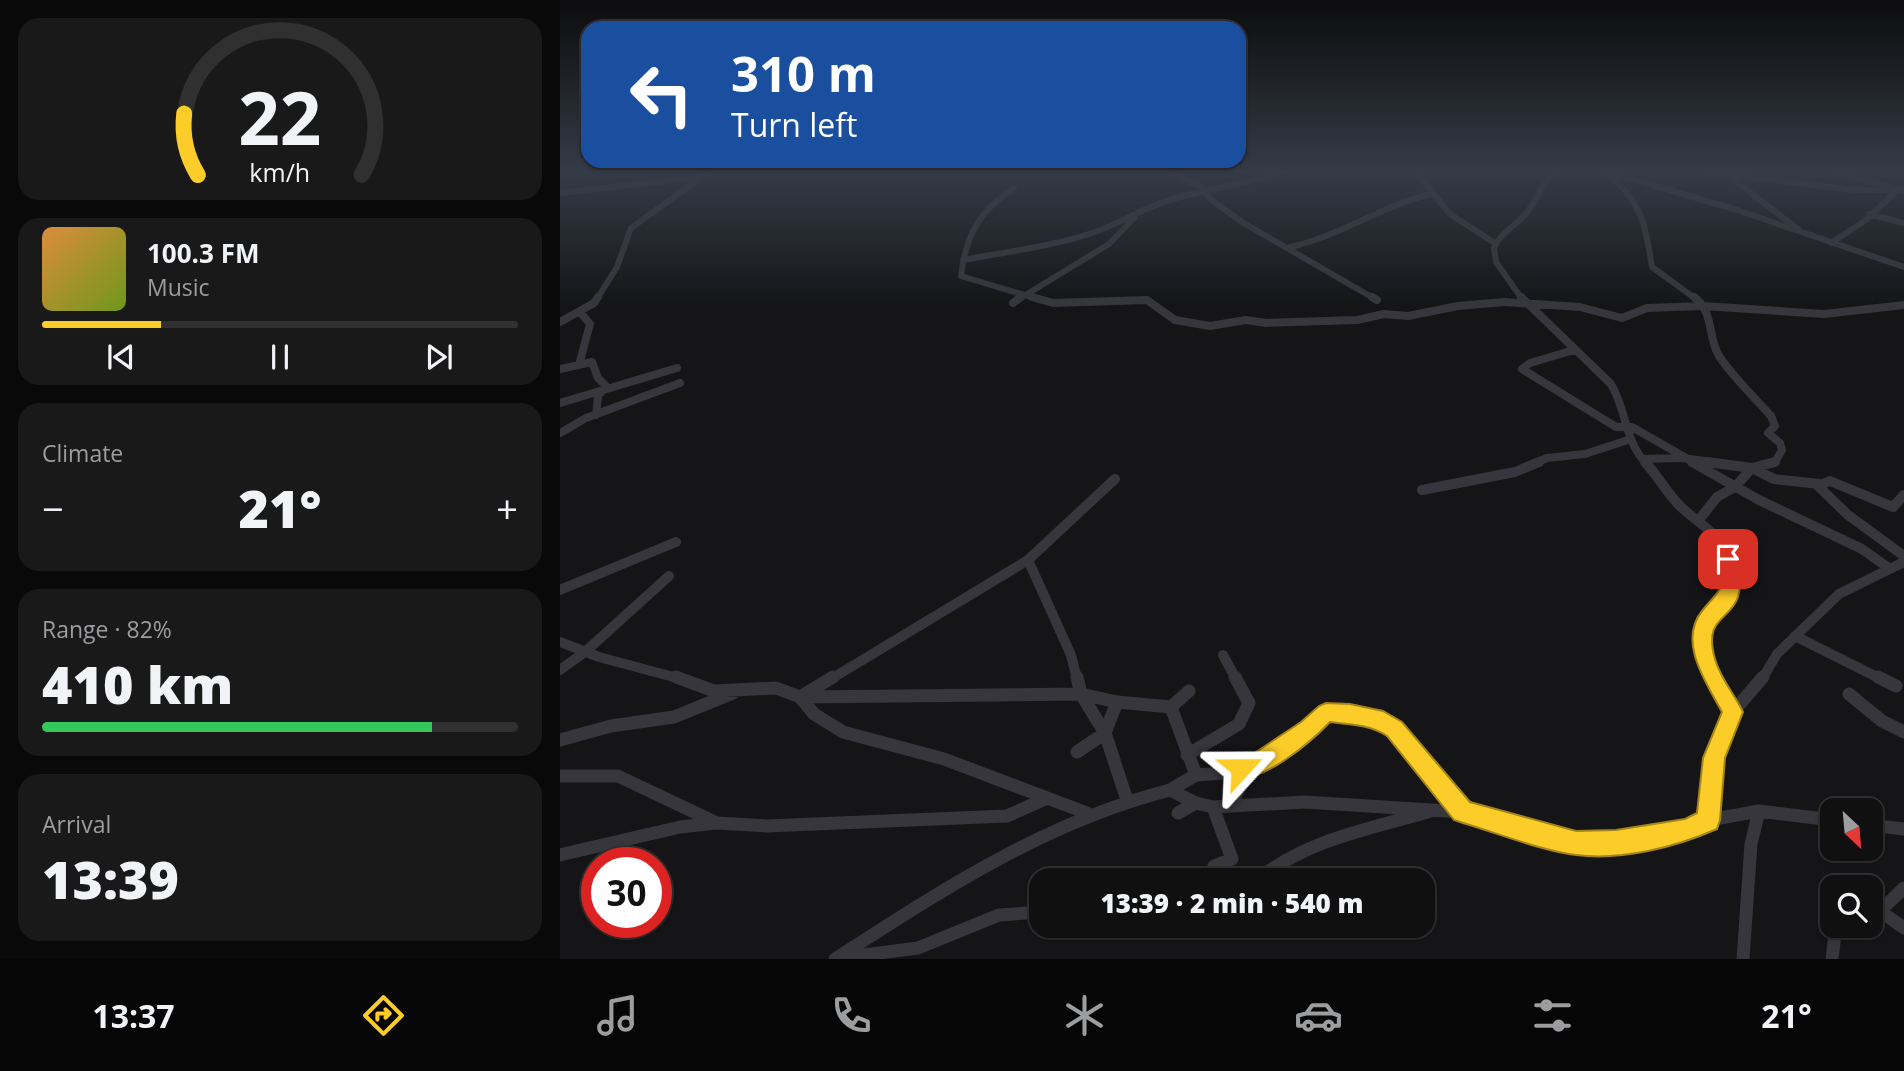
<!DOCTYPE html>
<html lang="en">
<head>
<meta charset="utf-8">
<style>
	body { margin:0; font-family:"Open Sans",sans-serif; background:#19191a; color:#f1f3f6; height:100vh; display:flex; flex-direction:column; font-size:26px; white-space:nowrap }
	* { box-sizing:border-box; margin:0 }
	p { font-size:23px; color:#9c9d9f }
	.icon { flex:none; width:38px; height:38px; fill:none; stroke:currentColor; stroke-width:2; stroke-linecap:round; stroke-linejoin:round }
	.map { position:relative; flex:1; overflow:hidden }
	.sheet { display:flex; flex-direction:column; gap:18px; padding:18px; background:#090909; width:560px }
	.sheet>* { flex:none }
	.guide { position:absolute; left:21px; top:21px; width:665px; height:147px; border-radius:21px; box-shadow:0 2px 5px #0004,0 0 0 2px #303031; background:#1a4fa0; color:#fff; overflow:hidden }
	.needle { width:46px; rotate:154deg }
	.fabs { position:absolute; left:1260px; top:798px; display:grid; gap:14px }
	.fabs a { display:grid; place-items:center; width:63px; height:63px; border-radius:14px; background:#101011; box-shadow:0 2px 5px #0004,0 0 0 2px #303031; font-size:35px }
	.speed { position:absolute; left:21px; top:847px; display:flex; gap:14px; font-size:35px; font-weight:700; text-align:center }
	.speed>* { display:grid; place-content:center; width:91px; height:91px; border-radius:50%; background:#101011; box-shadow:0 2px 5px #0004,0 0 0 2px #303031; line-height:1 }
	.speed .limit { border:10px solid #d22; background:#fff; color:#111 }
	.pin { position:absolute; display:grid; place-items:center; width:60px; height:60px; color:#fff; margin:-30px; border-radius:14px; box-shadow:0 4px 10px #0006 }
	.me { position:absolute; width:77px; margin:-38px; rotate:66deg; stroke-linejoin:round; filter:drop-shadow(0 0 5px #0008) }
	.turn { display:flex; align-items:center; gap:24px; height:147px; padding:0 35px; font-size:32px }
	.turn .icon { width:91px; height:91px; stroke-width:2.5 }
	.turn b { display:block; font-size:49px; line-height:60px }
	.big { font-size:52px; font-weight:800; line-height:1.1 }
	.sheet .card { flex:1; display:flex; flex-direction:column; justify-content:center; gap:10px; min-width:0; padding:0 24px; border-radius:21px; background:#19191a }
	.sheet .dial { align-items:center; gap:0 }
	.dial svg { height:182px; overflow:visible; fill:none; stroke:#303031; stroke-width:7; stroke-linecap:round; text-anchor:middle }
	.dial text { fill:#f1f3f6; stroke:none }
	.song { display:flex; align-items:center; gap:21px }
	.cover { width:84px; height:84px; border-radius:10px; background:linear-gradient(135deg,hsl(30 70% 55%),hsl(80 70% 35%)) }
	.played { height:7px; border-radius:4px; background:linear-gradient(90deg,#fccd28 25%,#303031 25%) }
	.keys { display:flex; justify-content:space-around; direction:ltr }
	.heat { display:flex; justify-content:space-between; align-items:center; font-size:38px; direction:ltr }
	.charge { height:10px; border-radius:5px; background:linear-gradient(90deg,#34c759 82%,#303031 0) }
	.trip { position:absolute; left:469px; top:868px; width:406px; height:70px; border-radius:21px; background:#101011; box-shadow:0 2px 5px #0004,0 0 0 2px #303031; font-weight:800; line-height:70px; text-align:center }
	.menu { display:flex; height:112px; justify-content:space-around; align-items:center; background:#060607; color:#9c9d9f }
	.menu .icon { width:49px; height:49px }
	.menu .active { color:#fccd28 }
	.menu b { font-size:32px; color:#f1f3f6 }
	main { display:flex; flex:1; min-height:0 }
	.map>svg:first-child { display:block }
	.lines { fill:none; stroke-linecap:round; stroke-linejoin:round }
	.minor-far3 { stroke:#36363c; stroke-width:6 }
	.minor-far2 { stroke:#36363c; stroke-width:8 }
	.minor-far1 { stroke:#36363c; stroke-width:10 }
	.minor { stroke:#36363c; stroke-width:13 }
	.route { fill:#fccd28; stroke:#a4851a; stroke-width:2 }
</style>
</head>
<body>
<main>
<section class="sheet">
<div class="card dial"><svg viewBox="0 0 100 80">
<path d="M14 69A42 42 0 1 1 86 69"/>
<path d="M14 69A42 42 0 0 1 8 42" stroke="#fccd28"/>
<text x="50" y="56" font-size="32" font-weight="700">22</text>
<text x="50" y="72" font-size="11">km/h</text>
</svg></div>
<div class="card">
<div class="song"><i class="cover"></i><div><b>100.3 FM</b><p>Music</p></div></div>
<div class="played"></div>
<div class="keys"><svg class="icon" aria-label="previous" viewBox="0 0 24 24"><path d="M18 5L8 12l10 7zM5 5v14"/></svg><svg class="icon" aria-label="pause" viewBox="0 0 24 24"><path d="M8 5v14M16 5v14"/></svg><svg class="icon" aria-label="next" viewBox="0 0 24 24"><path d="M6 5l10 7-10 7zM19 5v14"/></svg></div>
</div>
<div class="card"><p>Climate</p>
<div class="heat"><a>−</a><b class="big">21°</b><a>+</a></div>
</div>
<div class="card"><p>Range · 82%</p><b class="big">410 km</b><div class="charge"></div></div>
<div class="card"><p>Arrival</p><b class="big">13:39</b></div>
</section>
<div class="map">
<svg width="1344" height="959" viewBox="0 0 1344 959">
	<rect width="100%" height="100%" fill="#151517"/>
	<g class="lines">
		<!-- minor-far3 -->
		<path class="minor-far3" d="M609,172L641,186L650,199L682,222L815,299
			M856,172L890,214L936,244
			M1045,172C1081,200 1085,223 1092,267L1136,299
			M1145,172L1294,190H1332
			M1275,172L1344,191
			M1051,173L1174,209L1344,267
			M1170,177L1239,230
			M454,188C419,211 406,235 401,276L478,299
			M0,193L141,177
			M1309,214L1344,223
			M1271,243L1306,220L1334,193L1332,188
			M730,247C780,236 821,206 871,194
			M403,260C444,252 489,247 529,234C559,225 583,207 613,199C649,188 686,185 722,172
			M37,299L57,267L71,228L149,172
			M459,299L549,244L575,217
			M962,299L936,262L934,248C941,231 958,225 968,211C980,196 981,181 999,172"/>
		<!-- minor-far2 -->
		<path class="minor-far2" d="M472,297L493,303L587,300L615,320L650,326L686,320L706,323L797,320L824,314L848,316L898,306L944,302L1020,307L1062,318L1087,308L1143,306L1264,314L1344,305
			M812,297L817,300
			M961,297L1051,384C1067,411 1064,440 1086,463
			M1134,297C1153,311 1148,333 1157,352C1165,369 1197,400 1211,416L1215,426L1208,433L1220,443L1222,450L1215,462L1210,463
			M453,303L461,297
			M0,322L34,303L38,297
			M1014,350L970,363L962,369L1056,427H1072L1135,463
			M19,365L30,324L20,312
			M0,369L32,362L38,378L46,386L38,396L36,415
			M0,403L117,368
			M0,433L26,418L120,383
			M1083,459L1122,458L1160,463
			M975,463L987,458L1025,454L1068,440"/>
		<!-- minor-far1 -->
		<path class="minor-far1" d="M1085,462C1097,475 1106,491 1118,504C1133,520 1155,530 1165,550C1187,596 1154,595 1143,627C1137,644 1147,663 1154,679
			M1132,462L1199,500L1302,549L1330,569
			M1147,462L1192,468L1215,462
			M862,490L955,472L979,462
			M1344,495L1333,507L1270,481L1258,486L1288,515L1344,556
			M1139,520L1157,497L1175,487L1192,468L1214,479L1259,484
			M468,560L511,655L517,679
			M0,590L116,542
			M1235,636L1321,679
			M0,642L39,657L121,679
			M663,655L676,679
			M0,670L25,652L109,576
			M271,679L468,560L555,479
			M1202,679L1217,654L1279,594L1344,562"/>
		<!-- minor -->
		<path class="minor" d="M116,677L154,691L216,688L240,697L254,714L283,732L384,759L527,813
			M517,677L521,694L545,733L567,800
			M1153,677L1173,712
			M1318,677L1336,686
			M629,691L611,707L636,775
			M1289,694L1322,721L1344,732
			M240,697L273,677
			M242,697L521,694L557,702
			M0,740L51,726L114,717L173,693
			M517,752L545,733L557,702L611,707
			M627,755L679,724L689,703L675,677
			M0,776H58L157,823L207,826L447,816L485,799
			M610,790L636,775L663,773L698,764L748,730L766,712L810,718L835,729L903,812
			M672,806L682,780L697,765
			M653,807L672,859L654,866
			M618,813L636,803
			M1149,820L1154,758L1173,712L1203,677
			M1311,825L1344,829
			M0,855L120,827L156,823
			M697,880C748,839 810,829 871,811
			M1311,910L1320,911L1344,888
			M1320,911L1344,928
			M281,958L358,948L439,915L481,912
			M275,959C382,890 485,822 610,790L636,803L653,807L745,802L903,812L1016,843L1126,831L1149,820L1199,811
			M1183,959L1191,844L1199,811L1272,820
			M1272,959L1276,926"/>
	</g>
	<!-- sky -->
	<linearGradient id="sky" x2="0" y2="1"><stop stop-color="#0c0c0d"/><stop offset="0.56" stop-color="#353b47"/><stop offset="1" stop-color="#353b47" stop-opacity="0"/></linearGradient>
	<rect width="1344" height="306" fill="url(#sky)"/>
	<!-- route -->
	<path class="route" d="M1168,552L1177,559C1180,571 1182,584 1178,597C1170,621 1143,617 1155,659C1160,678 1175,695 1183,712L1165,758L1160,820L1157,829C1116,847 1061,861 1016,855C982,851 937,833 903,823L894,820L827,736C811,725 789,724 770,722C752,741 699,787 673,776L669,768L673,761L693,754L741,722L759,706L766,703L790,704L823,711L842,722L910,802L1016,831L1056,830L1125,819L1137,813L1143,758L1162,712C1147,684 1117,642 1142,611C1160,588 1166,593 1159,559Z"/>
</svg>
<div class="fabs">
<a><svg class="needle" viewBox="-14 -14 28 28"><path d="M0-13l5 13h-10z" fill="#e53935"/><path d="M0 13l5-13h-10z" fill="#9c9d9f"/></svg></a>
<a><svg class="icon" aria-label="search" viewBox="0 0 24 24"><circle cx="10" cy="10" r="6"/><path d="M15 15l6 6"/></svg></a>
</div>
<div class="speed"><div class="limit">30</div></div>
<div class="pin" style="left:1168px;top:559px;background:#d93025"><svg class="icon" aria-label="arrive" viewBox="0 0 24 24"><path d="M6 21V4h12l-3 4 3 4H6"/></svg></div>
<svg class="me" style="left:681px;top:768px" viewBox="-20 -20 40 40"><path d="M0-17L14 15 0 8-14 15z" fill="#fccd28" stroke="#fff" stroke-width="4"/></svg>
<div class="trip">13:39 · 2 min · 540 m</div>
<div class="guide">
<div class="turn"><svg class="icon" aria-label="left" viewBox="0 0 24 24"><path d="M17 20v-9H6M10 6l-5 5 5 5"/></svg><div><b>310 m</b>Turn left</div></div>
</div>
</div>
</main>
<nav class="menu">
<b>13:37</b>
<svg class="icon active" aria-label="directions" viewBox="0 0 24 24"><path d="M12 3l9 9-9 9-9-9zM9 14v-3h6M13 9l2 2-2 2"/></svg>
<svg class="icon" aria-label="music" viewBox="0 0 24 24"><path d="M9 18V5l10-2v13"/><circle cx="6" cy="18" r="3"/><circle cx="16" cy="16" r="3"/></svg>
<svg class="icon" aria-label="phone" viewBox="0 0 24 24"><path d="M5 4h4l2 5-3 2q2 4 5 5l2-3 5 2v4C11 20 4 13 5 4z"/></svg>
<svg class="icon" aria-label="climate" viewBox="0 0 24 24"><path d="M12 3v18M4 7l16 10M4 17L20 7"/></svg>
<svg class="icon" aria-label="car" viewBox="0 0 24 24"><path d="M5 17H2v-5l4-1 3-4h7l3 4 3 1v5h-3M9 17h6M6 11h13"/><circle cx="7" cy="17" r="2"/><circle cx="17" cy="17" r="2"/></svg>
<svg class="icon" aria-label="filters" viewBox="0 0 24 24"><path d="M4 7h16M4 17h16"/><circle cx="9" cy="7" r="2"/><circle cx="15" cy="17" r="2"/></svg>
<b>21°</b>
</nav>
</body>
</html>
